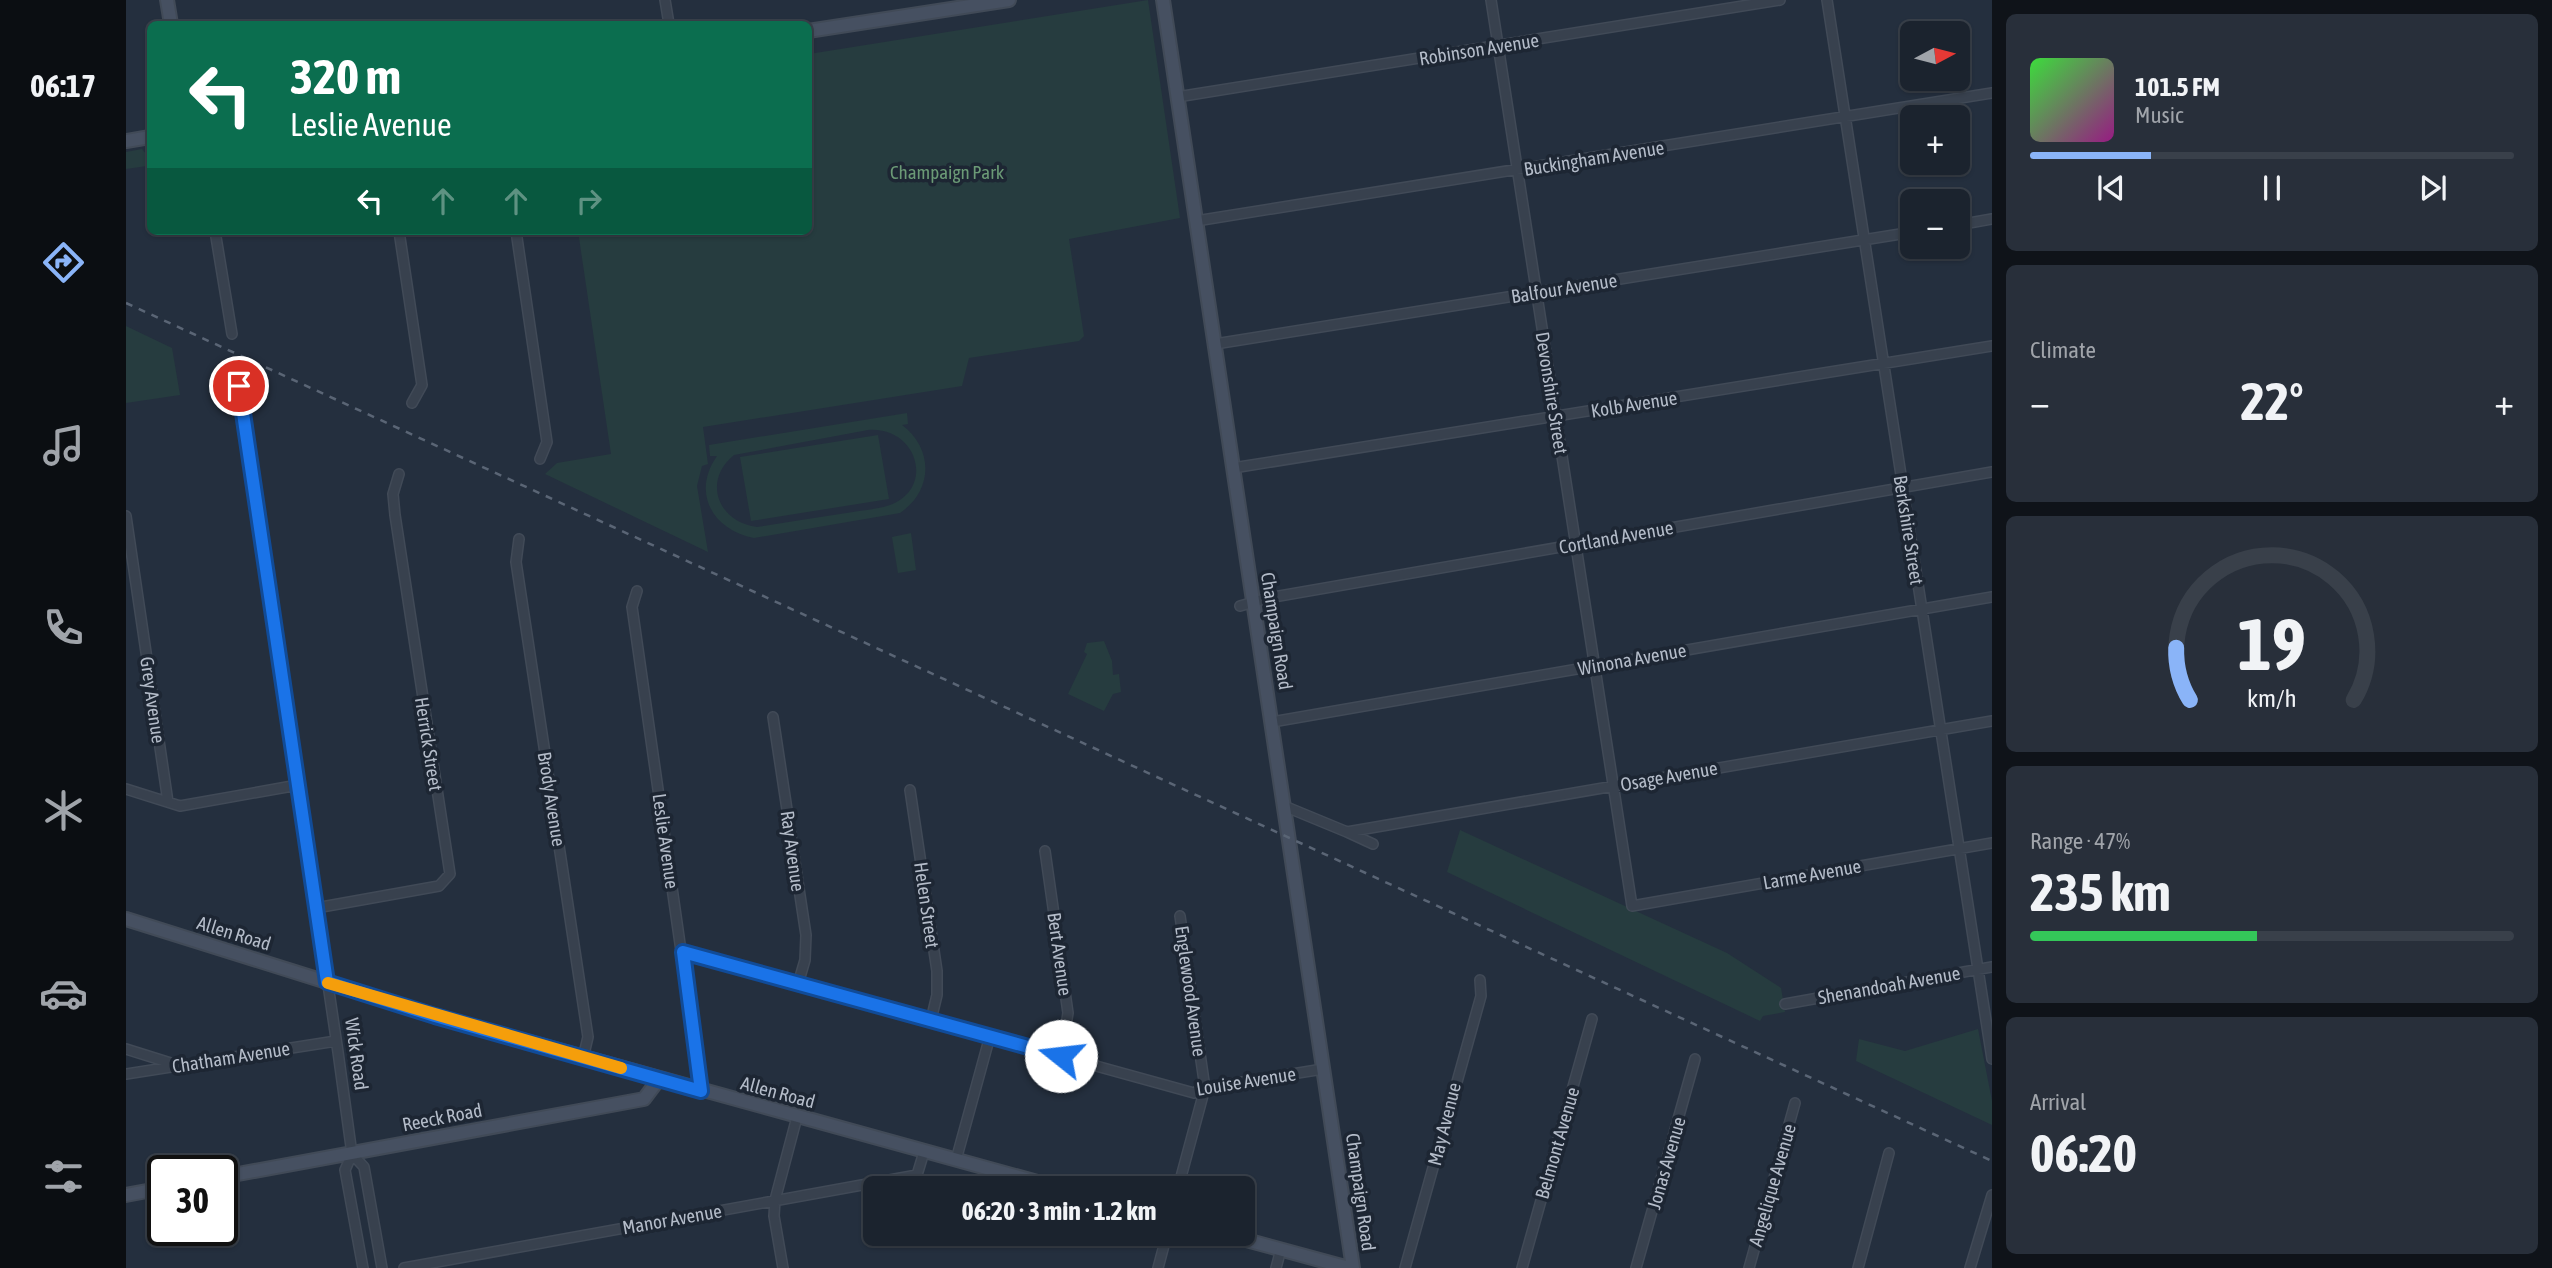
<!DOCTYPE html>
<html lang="en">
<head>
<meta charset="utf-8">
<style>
	body { margin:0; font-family:"Asap Condensed",sans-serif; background:#282f3a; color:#f1f3f6; height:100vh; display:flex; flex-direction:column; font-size:26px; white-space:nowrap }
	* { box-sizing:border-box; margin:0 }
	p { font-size:23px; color:#a0a4aa }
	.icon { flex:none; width:38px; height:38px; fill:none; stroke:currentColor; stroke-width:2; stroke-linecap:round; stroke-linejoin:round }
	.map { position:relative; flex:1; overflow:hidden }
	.drawer { display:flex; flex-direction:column; gap:14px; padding:14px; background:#0f1319; width:560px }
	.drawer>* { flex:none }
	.top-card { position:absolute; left:21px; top:21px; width:665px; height:214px; border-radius:10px; box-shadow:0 2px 5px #0004,0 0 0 2px #39404a; background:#0b6e4f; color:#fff; overflow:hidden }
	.needle { width:46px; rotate:83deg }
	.tools { position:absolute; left:1774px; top:21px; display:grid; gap:14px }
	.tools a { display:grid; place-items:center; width:70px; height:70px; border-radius:10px; background:#1b232e; box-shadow:0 2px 5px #0004,0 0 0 2px #39404a; font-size:35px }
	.speed { position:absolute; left:21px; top:1155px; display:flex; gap:14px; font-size:35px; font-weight:700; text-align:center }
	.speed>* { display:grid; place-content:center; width:91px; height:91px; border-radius:50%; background:#1b232e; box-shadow:0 2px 5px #0004,0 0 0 2px #39404a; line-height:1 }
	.speed .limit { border:4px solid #111; border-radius:10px; background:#fff; color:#111 }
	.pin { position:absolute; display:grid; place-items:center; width:60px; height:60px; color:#fff; margin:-30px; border:4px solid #fff; border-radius:50%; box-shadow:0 2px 7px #0007 }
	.me { position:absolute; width:77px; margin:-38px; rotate:286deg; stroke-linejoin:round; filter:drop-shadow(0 0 5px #0008) }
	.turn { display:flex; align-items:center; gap:24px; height:147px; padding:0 28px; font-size:32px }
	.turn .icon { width:91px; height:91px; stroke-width:2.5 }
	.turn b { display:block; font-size:49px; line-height:60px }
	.lanes { display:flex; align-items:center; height:66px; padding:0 28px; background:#0003; justify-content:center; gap:35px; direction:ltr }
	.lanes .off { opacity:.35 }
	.big { font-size:52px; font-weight:700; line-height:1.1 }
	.drawer .card { flex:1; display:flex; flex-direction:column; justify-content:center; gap:10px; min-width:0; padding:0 24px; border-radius:10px; background:#282f3a }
	.drawer .dial { align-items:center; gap:0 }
	.dial svg { height:182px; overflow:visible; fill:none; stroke:#39404a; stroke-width:7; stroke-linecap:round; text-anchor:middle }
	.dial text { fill:#f1f3f6; stroke:none }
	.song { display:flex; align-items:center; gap:21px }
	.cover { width:84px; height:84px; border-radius:10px; background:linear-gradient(135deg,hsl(120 70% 55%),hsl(310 70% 35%)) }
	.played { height:7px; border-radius:4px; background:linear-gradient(90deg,#8ab4f8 25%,#39404a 25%) }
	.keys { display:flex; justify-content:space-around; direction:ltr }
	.heat { display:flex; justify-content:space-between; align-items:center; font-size:38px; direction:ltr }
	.charge { height:10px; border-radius:5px; background:linear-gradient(90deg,#34c759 47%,#39404a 0) }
	.trip { position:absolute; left:737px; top:1176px; width:392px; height:70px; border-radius:10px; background:#1b232e; box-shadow:0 2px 5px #0004,0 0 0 2px #39404a; font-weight:700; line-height:70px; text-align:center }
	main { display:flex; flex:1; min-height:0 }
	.dock { display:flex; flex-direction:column; width:126px; justify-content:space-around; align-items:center; background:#0b0e12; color:#a0a4aa }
	.dock .icon { width:49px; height:49px }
	.dock .on { color:#8ab4f8 }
	.dock b { font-size:32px; color:#f1f3f6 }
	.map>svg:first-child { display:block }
	.green { fill:#263c3f; fill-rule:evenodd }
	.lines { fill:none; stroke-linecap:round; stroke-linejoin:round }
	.street-casing { stroke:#414a57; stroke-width:12 }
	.secondary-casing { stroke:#414a57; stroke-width:16 }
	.street { stroke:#38414e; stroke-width:9 }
	.secondary { stroke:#465061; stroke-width:12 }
	.rail { stroke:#5a6575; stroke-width:2.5; stroke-dasharray:7 7; stroke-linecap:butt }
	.route-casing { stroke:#114b97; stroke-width:18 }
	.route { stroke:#1a73e8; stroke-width:12 }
	.slow { stroke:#f59e0b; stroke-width:12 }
	.labels { text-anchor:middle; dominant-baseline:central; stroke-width:7; stroke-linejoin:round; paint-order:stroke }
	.street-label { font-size:19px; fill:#b4bcc9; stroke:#1d2633 }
	.park-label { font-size:19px; fill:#6b9a76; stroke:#1d2633 }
</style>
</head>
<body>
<main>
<nav class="dock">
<b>06:17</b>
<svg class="icon on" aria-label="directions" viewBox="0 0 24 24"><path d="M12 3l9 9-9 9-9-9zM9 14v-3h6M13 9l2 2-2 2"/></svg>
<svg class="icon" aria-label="music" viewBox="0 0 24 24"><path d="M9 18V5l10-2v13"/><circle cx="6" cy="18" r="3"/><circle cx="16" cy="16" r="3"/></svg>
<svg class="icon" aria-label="phone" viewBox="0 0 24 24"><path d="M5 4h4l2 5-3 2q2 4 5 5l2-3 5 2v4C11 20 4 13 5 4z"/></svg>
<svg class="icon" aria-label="climate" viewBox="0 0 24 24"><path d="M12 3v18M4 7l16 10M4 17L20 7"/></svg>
<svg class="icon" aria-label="car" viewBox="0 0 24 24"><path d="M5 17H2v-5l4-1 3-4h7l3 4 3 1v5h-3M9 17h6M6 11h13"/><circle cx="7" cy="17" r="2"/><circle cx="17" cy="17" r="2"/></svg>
<svg class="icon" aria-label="filters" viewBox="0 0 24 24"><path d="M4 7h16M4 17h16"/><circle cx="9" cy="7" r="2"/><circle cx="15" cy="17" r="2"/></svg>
</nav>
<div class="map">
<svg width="1866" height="1268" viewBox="0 0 1866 1268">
	<rect width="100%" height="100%" fill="#242f3e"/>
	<!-- green -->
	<path class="green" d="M1022,0L1054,218L943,239L958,336L953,341L843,358L836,386L577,427L582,464L576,466L571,486L582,552L419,474L431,463L485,454L452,231H682L683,54Z
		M16,149L21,155V166L0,169V152Z
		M0,326L46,348L54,395L0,403Z
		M781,413L782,424L776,425C808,449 807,491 774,513L628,538C587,530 565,493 591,456H584L583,445ZM742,430C791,426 810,488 764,505C753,509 738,510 727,512C695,517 663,522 631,527C592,522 576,481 608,455Z
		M752,435L763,499L625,521L614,457Z
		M785,533L790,570L772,573L766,537Z
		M978,641L986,661L987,675L993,674L995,692L987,694L978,711L942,694L961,654L958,652L961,643Z
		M1334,830L1601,953L1655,988L1659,1012L1637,1016L1634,1021L1321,872Z
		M1852,1029L1866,1101V1125L1730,1061L1733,1039L1779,1051Z"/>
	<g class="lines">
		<!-- street casing -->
		<g class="street-casing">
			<path id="street" d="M539,0L543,24
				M1365,0L1506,906L1866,843
				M1701,0L1866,1059
				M1051,97L1654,0
				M1070,221L1866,93
				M1832,225L1866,219
				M89,231L106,334
				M273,231L296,385L286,403
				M390,231L421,442L414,459
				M1089,344L1787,232
				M112,378L212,1052L226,1154L219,1170L237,1268
				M1107,468L1866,346
				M0,516L42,802
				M393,539L390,562L462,1037L457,1058
				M511,591L506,607L575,1091
				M1114,606L1142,598L1866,472
				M647,717L680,935L679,960L672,984
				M1146,722L1866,597
				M0,789L54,806L172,785
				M784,790L811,971V995L805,1020
				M1158,806L1221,832L1866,721
				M1221,832L1247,844
				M919,851L942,1013L935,1056
				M190,908L313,886L324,874L269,515L267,494L273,474
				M557,952L1068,1093L1079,1088L1197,1069
				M1659,1004L1866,967
				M0,1049L51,1065
				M0,1074L210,1041
				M226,1154L238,1167L256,1268
				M830,1160L864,1036
				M1052,1188L1079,1088L1054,916
				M278,1268L791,1175L798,1152
				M657,1268L648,1216L649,1200L671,1117
				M1032,1268L1041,1234
				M1150,1268L1155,1249
				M1279,1268L1355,996L1354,980
				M1396,1268L1466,1019
				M1510,1268L1569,1059
				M1623,1268L1669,1103
				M1732,1268L1763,1153
				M1844,1268L1866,1195"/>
		</g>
		<!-- secondary casing -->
		<g class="secondary-casing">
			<path id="secondary" d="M41,0L45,24
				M1037,0L1227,1268
				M682,31L883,0
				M0,141L24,137
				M0,919L309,1016L933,1188
				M96,1177L518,1099L533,1079
				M0,1195L37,1188
				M1098,1234L1223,1268"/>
		</g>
		<!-- street -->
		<use href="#street" class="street"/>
		<!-- secondary -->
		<use href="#secondary" class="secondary"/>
		<!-- rail -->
		<path class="rail" d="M0,303L1866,1161"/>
	</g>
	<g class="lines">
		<!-- route casing -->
		<g class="route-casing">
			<path id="route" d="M113,386L201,982L309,1016L575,1091L557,952L935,1056"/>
		</g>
		<!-- route -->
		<use href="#route" class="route"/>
		<!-- slow -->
		<path class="slow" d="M202,983L495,1068"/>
	</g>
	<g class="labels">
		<!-- street labels -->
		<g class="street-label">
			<text transform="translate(1353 49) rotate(-9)">Robinson Avenue</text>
			<text transform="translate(1468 158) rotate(-9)">Buckingham Avenue</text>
			<text transform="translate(1438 288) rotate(-9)">Balfour Avenue</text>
			<text transform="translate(1426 393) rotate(81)">Devonshire Street</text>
			<text transform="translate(1508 404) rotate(-9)">Kolb Avenue</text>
			<text transform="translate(1783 530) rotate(81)">Berkshire Street</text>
			<text transform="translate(1490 537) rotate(-10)">Cortland Avenue</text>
			<text transform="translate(1151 631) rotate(81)">Champaign Road</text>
			<text transform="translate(1506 659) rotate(-10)">Winona Avenue</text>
			<text transform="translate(27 700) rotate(82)">Grey Avenue</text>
			<text transform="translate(303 744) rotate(81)">Herrick Street</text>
			<text transform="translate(1543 776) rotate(-10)">Osage Avenue</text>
			<text transform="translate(426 799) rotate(81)">Brody Avenue</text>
			<text transform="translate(540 841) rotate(82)">Leslie Avenue</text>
			<text transform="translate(667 851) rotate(82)">Ray Avenue</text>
			<text transform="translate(1686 874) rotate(-10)">Larme Avenue</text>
			<text transform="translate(801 905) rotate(82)">Helen Street</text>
			<text transform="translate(108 933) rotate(17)">Allen Road</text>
			<text transform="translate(934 954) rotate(82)">Bert Avenue</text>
			<text transform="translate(1763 985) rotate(-10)">Shenandoah Avenue</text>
			<text transform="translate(1065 991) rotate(82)">Englewood Avenue</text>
			<text transform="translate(231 1054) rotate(82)">Wick Road</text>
			<text transform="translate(105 1057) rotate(-9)">Chatham Avenue</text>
			<text transform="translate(1120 1081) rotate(-9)">Louise Avenue</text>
			<text transform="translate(652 1092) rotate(15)">Allen Road</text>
			<text transform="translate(316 1117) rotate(-11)">Reeck Road</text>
			<text transform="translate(1318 1124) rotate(-76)">May Avenue</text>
			<text transform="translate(1431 1143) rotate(-74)">Belmont Avenue</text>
			<text transform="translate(1540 1163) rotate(-74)">Jonas Avenue</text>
			<text transform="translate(1646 1185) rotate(-74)">Angelique Avenue</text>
			<text transform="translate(1235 1192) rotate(82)">Champaign Road</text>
			<text transform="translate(546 1219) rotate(-10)">Manor Avenue</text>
		</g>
		<!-- park labels -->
		<g class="park-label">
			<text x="821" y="172">Champaign Park</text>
		</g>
	</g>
</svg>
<div class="tools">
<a><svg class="needle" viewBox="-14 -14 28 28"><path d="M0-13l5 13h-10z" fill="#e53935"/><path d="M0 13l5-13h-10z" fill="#a0a4aa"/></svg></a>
<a>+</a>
<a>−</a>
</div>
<div class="speed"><div class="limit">30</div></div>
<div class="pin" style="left:113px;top:386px;background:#d93025"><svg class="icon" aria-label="arrive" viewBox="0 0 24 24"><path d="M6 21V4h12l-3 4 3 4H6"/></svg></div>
<svg class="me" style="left:935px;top:1056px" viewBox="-20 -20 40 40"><circle r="19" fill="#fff"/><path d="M0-13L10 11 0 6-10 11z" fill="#1a73e8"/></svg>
<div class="trip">06:20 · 3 min · 1.2 km</div>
<div class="top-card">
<div class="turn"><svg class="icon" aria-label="left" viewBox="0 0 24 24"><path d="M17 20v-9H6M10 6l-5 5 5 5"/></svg><div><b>320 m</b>Leslie Avenue</div></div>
<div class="lanes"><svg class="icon" aria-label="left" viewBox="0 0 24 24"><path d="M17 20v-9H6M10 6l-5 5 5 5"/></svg><svg class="icon off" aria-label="ahead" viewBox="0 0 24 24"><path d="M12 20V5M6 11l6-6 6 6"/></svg><svg class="icon off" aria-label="ahead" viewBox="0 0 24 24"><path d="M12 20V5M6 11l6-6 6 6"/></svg><svg class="icon off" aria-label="right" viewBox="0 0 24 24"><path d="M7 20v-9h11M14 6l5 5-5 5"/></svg></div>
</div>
</div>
<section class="drawer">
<div class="card">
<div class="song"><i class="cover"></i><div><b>101.5 FM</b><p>Music</p></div></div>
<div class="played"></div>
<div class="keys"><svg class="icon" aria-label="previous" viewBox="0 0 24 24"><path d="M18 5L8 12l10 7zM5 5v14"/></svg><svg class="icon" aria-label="pause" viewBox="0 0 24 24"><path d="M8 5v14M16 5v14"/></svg><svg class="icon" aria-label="next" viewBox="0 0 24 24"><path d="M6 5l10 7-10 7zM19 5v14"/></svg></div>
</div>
<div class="card"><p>Climate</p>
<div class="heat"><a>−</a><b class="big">22°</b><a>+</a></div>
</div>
<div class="card dial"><svg viewBox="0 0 100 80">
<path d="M14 69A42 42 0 1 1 86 69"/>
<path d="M14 69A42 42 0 0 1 8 46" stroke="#8ab4f8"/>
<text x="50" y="56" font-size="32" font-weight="700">19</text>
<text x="50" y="72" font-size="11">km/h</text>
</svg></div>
<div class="card"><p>Range · 47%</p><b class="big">235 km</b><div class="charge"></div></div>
<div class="card"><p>Arrival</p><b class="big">06:20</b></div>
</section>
</main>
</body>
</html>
